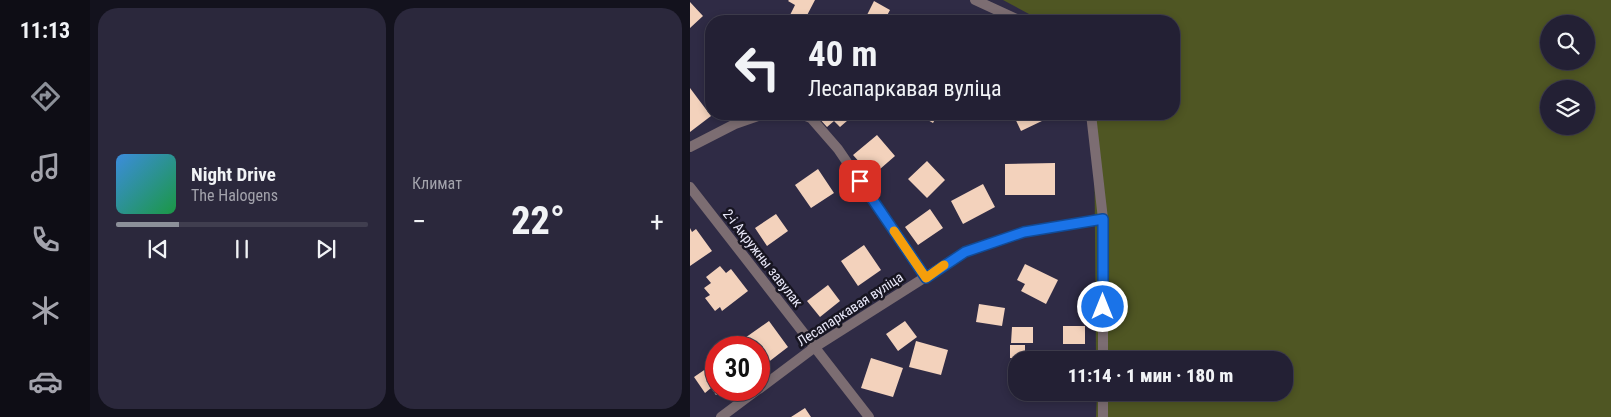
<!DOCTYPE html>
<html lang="ru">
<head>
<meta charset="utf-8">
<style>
	body { margin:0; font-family:"Roboto Condensed",sans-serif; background:#2b283c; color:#f1f3f6; height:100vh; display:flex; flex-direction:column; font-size:19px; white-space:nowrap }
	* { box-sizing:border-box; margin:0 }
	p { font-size:16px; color:#a3a3ac }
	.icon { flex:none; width:28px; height:28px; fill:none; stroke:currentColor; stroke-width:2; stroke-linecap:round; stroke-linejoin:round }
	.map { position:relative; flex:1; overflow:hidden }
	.panel { display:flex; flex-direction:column; gap:8px; padding:8px; background:#13121d; width:600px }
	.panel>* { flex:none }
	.top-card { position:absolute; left:15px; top:15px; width:475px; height:105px; border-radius:20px; box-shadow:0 2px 8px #0003,0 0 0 1px #403e4f; background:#232034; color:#f1f3f6; overflow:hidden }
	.tools { position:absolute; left:850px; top:15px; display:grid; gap:10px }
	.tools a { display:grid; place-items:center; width:55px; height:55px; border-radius:50%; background:#232034; box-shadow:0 2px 8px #0003,0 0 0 1px #403e4f; font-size:25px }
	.speed { position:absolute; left:15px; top:336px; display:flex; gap:10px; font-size:25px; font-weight:700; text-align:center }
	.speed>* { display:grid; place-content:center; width:65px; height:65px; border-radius:50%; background:#232034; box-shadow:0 2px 8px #0003,0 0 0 1px #403e4f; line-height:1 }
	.speed .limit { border:8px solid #d22; background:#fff; color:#111 }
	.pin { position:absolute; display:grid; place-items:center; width:42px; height:42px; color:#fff; margin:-21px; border-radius:10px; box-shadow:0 2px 8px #0006 }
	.me { position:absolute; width:55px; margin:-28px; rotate:0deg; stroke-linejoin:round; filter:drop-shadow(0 0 4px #0008) }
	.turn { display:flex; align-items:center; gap:18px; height:105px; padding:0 20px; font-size:22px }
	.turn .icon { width:65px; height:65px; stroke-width:2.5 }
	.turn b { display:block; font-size:35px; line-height:42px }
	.big { font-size:38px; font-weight:800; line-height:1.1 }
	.panel .card { flex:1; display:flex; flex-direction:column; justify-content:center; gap:8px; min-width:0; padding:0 18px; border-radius:20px; background:#2b283c }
	.song { display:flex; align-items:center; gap:15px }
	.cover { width:60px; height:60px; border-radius:8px; background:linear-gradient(135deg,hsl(210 70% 55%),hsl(140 70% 35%)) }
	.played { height:5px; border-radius:2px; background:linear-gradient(90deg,#8c9099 25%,#403e4f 25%) }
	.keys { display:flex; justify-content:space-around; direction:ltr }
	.heat { display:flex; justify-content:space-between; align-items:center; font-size:28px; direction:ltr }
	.panel .tiles { flex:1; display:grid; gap:8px; grid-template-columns:repeat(2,1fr) }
	.trip { position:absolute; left:318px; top:351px; width:285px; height:50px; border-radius:20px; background:#232034; box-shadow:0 2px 8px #0003,0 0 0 1px #403e4f; font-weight:800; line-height:50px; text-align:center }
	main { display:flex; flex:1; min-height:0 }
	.menu { display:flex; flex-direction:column; width:90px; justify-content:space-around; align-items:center; background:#0e0d15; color:#a3a3ac }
	.menu .icon { width:35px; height:35px }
	.menu .active { color:#8c9099 }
	.menu b { font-size:22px; color:#f1f3f6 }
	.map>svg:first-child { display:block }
	.green { fill:#4f5623; fill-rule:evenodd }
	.building { fill:#f3d2bc }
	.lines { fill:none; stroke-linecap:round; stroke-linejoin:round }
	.minor { stroke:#7c6d72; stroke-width:10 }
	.route-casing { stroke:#114b97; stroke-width:12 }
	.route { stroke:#1a73e8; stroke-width:9 }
	.slow { stroke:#f59e0b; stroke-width:9 }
	.labels { text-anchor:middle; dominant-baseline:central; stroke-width:5; stroke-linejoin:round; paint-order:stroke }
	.street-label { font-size:14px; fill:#e9e8f9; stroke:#171521 }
</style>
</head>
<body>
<main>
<nav class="menu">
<b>11:13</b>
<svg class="icon active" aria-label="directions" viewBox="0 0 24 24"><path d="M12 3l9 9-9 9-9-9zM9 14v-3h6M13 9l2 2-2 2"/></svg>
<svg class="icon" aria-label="music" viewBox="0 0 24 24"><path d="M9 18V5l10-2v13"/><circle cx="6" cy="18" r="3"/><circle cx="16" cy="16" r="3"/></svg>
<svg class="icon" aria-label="phone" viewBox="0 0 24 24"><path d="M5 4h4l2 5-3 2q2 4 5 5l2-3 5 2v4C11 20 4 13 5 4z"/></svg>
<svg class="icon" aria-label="climate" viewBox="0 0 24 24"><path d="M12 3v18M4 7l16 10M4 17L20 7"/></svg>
<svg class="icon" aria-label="car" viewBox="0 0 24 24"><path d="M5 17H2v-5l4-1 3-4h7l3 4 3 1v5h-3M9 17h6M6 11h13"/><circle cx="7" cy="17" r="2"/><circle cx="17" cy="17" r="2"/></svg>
</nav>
<section class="panel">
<div class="tiles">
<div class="card">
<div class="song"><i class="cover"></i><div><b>Night Drive</b><p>The Halogens</p></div></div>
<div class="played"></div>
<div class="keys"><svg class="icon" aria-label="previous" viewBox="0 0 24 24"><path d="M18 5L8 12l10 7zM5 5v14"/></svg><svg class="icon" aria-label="pause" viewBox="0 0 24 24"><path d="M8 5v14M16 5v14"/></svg><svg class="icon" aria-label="next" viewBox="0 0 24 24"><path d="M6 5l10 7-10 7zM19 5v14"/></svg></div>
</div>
<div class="card"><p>Климат</p>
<div class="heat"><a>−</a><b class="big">22°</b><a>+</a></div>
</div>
</div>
</section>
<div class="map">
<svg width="921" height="417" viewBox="0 0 921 417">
	<rect width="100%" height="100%" fill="#2f2b45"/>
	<!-- green -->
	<path class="green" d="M313,0H921V417H406L407,393L594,392V360H406L404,114H484V21H352ZM859,24H896V61H859ZM859,89H896V126H859Z"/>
	<!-- building -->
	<path class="building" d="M99,0H125L114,21L100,15L105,5L98,1Z
		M184,1L200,10L194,21H174Z
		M0,2L13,16L0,28Z
		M0,88L21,116L0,132Z
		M129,114H165L150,127L144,121L137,127L127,116Z
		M227,114H248L243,123Z
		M323,114H351L354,120L331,131Z
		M187,135L205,156L182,176L163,155Z
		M237,161L255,180L237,198L218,179Z
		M365,163V195H315V164Z
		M128,169L144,193L121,208L105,185Z
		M293,184L305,207L273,224L261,201Z
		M240,209L253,228L228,245L215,227Z
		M86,214L98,231L77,246L65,228Z
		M0,228L2,232L6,229L22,251L0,266Z
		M174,245L191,270L168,286L151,261Z
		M335,264L368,280L356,304L331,291L335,284L327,280Z
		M30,266L36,273L41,269L58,291L32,311L30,307L25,311L15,298L20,295L14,288L21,283L16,277Z
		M138,285L150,301L130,317L117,301Z
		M289,304L315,308L312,326L286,322Z
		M79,321L98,347L72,367L69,362V348H58L52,340Z
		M215,321L227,337L208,351L196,334Z
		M373,326H395V344H373Z
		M322,327H343V343H321Z
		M226,341L258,350L251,375L219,367Z
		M320,345H335V359L320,358Z
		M181,358L213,368L203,397L171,388Z
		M26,362V390H34L26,395L21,388L15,393L4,377Z
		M115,408L121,417H101Z"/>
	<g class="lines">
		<!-- minor -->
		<path class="minor" d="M285,0L331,21
			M111,114L121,118L148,149L236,278
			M401,114L413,219V360
			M0,147L45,124L74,114
			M0,187L179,417
			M69,389L125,347L275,252L334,232L413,219
			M31,417L67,390
			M413,417V392"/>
	</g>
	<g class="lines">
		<!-- route casing -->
		<g class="route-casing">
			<path id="route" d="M170,181L236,278L275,252L334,232L413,219V307"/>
		</g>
		<!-- route -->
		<use href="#route" class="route"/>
		<!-- slow -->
		<path class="slow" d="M204,231L236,278L254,265"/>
	</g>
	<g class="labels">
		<!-- street labels -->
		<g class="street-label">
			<text transform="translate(73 258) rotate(52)">2-і Акружны завулак</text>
			<text transform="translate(160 309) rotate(-33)">Лесапаркавая вуліца</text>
		</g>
	</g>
</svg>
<div class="tools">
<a><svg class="icon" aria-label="search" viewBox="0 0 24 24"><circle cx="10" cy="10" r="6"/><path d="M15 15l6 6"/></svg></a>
<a><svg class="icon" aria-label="layers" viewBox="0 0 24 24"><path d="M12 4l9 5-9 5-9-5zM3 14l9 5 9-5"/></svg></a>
</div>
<div class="speed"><div class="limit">30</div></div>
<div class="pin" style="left:170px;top:181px;background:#d93025"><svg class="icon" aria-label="arrive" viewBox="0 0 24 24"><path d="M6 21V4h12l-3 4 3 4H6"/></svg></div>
<svg class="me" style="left:413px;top:307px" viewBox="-20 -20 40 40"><circle r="17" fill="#1a73e8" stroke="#fff" stroke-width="3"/><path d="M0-11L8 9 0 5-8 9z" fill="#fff"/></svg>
<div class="trip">11:14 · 1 мин · 180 m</div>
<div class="top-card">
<div class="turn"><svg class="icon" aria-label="left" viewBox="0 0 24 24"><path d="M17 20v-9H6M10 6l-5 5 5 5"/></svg><div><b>40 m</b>Лесапаркавая вуліца</div></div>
</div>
</div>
</main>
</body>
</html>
